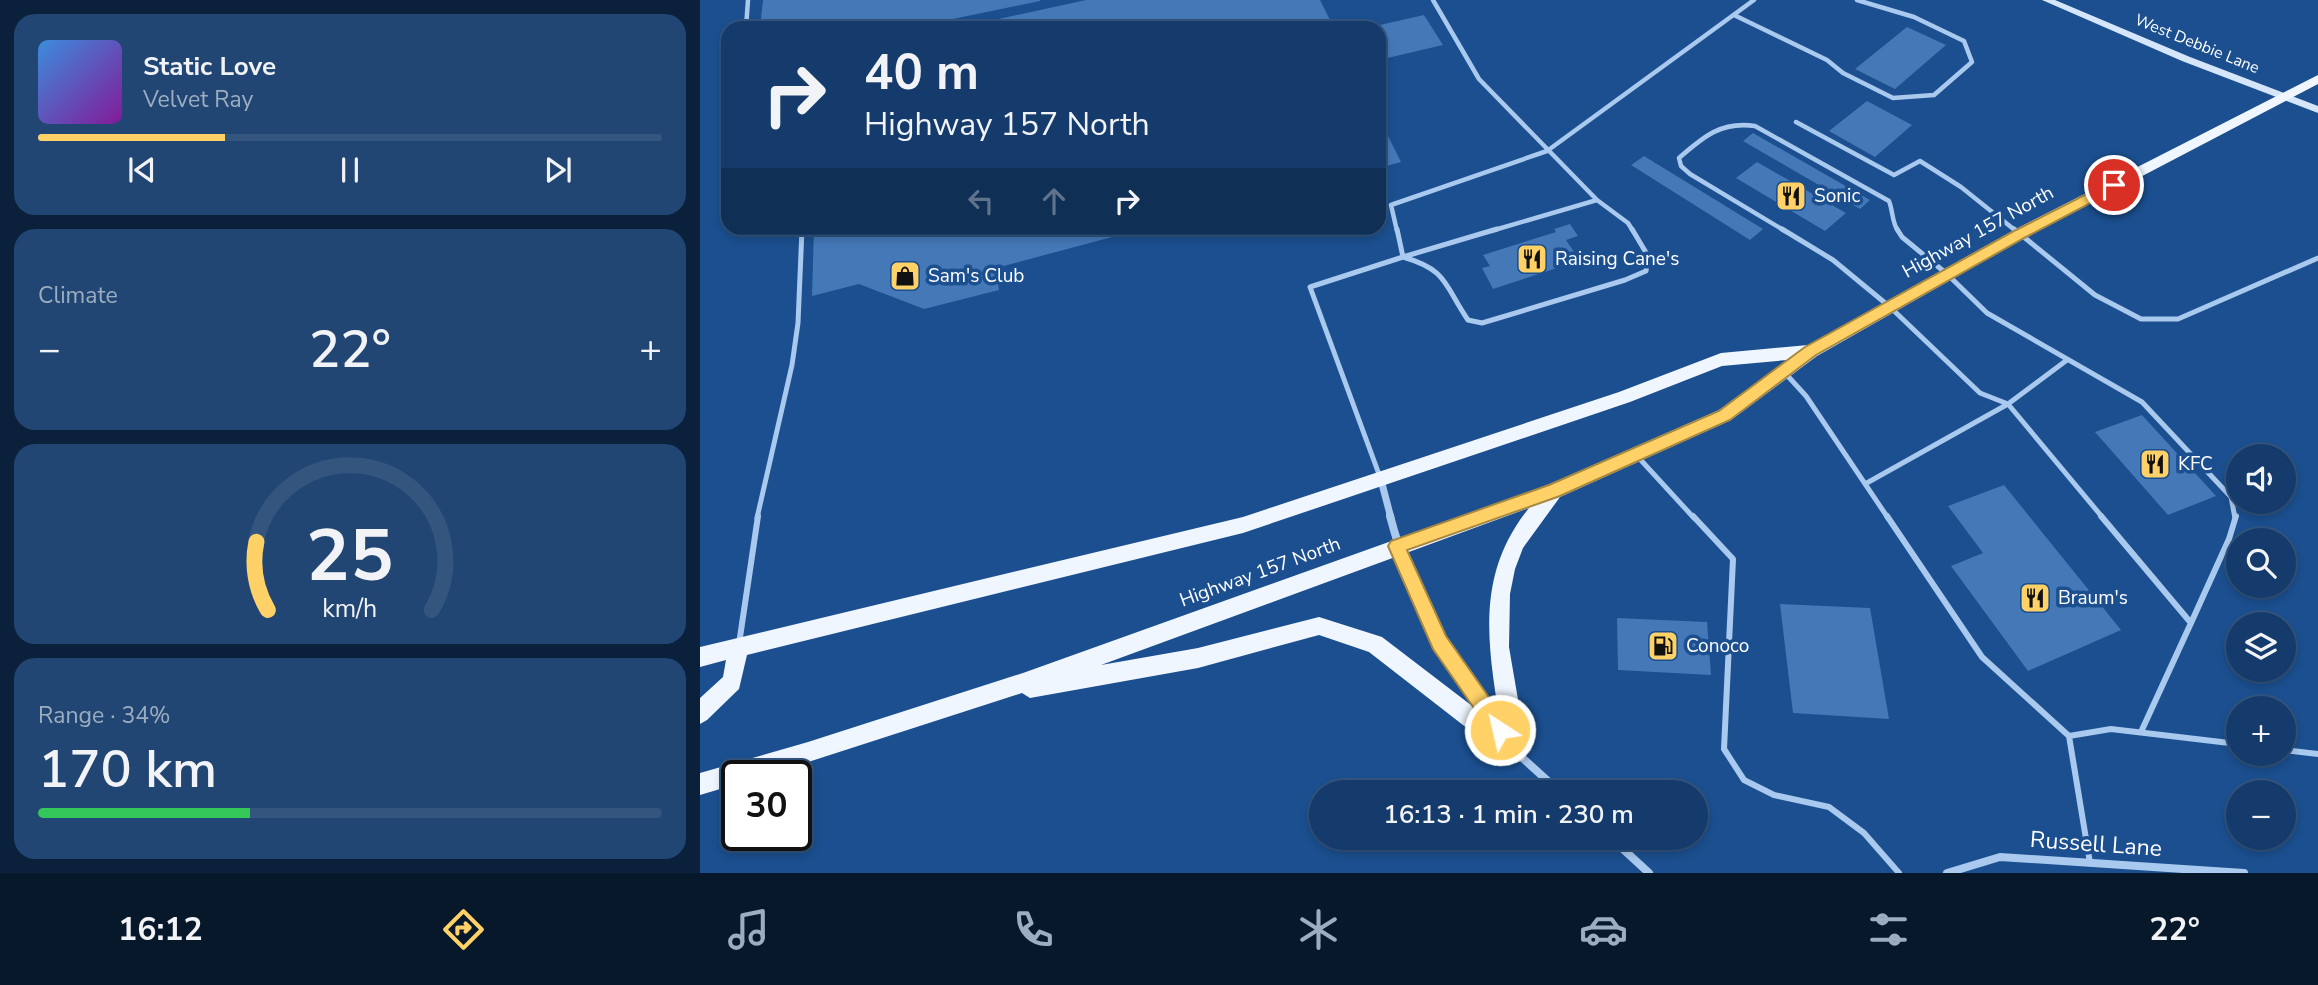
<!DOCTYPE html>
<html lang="en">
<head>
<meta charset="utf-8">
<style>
	body { margin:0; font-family:"Nunito Sans",sans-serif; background:#214673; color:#f1f3f6; height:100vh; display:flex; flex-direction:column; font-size:26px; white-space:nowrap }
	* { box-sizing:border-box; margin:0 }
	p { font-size:23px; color:#9dadc1 }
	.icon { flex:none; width:38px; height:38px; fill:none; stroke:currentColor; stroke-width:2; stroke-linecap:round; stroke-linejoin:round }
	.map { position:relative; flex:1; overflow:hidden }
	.sheet { display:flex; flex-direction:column; gap:14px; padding:14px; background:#0b203b; width:700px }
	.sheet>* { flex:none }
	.hud { position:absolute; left:21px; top:21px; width:665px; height:214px; border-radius:21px; box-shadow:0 4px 10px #0003,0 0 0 2px #33557e; background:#143b6b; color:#f1f3f6; overflow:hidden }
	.tools { position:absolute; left:1526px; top:444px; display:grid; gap:14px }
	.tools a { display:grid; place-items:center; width:70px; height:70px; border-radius:50%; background:#143b6b; box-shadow:0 4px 10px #0003,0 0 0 2px #33557e; font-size:35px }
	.speed { position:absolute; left:21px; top:760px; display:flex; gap:14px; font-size:35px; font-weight:700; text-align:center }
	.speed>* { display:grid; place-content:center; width:91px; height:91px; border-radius:50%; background:#143b6b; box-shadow:0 4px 10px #0003,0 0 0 2px #33557e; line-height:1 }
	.speed .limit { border:4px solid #111; border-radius:10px; background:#fff; color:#111 }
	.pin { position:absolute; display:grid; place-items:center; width:60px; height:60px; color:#fff; margin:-30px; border:4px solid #fff; border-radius:50%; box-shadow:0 2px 7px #0007 }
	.me { position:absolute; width:77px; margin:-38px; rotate:325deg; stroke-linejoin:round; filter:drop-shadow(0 0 5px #0008) }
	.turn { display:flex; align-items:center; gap:24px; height:147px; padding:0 28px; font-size:32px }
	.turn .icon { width:91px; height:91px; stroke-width:2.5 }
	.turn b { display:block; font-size:49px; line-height:60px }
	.lanes { display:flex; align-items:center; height:66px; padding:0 28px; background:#0003; justify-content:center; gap:35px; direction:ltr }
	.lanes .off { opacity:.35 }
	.big { font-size:52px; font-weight:600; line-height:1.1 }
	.sheet .widget { flex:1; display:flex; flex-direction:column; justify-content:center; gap:10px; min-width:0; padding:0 24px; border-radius:21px; background:#214673 }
	.sheet .dial { align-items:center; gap:0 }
	.dial svg { height:182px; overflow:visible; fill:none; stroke:#33557e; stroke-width:7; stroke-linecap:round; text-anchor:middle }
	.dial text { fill:#f1f3f6; stroke:none }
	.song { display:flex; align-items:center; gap:21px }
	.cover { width:84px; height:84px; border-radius:10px; background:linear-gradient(135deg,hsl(210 70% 55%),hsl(290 70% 35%)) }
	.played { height:7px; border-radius:4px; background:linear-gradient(90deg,#ffd166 30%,#33557e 30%) }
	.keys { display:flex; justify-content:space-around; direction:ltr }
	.heat { display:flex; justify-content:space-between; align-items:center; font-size:38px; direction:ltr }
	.charge { height:10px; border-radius:5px; background:linear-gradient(90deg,#34c759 34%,#33557e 0) }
	.trip { position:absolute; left:609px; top:780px; width:399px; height:70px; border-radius:35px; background:#143b6b; box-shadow:0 4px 10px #0003,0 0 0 2px #33557e; font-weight:600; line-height:70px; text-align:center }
	.tabs { display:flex; height:112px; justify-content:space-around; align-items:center; background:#08182b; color:#9dadc1 }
	.tabs .icon { width:49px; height:49px }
	.tabs .selected { color:#ffd166 }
	.tabs b { font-size:32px; color:#f1f3f6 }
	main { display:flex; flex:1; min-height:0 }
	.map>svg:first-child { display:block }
	.building { fill:#4478b7 }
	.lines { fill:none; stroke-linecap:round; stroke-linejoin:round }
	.service-far2 { stroke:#a9c9ee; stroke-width:4.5 }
	.service-far1 { stroke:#a9c9ee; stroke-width:5 }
	.service { stroke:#a9c9ee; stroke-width:6 }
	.minor-far1 { stroke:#a9c9ee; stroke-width:7 }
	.minor { stroke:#a9c9ee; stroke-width:8 }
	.secondary { fill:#d6e6fa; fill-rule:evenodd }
	.primary { fill:#f0f6ff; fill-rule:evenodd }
	.route { fill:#ffd166; stroke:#a68842; stroke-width:2 }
	.labels { text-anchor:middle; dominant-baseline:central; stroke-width:7; stroke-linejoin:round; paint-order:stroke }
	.far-street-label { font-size:16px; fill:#fff; stroke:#1b4f8f }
	.poi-label { font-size:19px; fill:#fff; stroke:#1b4f8f; text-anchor:start }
	.street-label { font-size:19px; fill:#fff; stroke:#1b4f8f }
	.near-street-label { font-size:23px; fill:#fff; stroke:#1b4f8f }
</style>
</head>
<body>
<main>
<section class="sheet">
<div class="widget">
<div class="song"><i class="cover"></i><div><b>Static Love</b><p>Velvet Ray</p></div></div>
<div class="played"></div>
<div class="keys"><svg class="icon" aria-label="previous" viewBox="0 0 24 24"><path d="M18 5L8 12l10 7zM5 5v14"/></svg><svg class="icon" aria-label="pause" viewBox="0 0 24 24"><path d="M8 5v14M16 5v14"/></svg><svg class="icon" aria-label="next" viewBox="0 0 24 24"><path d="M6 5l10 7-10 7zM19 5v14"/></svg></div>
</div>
<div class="widget"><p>Climate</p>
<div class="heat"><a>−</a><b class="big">22°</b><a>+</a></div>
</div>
<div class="widget dial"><svg viewBox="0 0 100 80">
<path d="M14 69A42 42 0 1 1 86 69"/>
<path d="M14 69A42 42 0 0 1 9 39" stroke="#ffd166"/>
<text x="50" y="56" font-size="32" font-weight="700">25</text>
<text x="50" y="72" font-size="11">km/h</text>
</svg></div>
<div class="widget"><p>Range · 34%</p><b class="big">170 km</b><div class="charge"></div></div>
</section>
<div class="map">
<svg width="1618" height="873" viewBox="0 0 1618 873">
	<rect width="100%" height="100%" fill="#1b4f8f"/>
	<!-- building -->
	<path class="building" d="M63,0H340V1L209,28H135V25L119,28H60Z
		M386,0H620L634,28H257Z
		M724,15L743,45L679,60V28L671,27Z
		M1207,27L1246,45L1195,89L1155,69Z
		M1167,101L1212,125L1175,157L1129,131Z
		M679,118L701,162L679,168Z
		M1053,133L1170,200L1160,209L1043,141Z
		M944,156L1063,229L1050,240L931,165Z
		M1057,162L1146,213L1125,231L1036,178Z
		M870,224L878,236L866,240L881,262L867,267L866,265L793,289L782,268L790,266L783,255L856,232L854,229Z
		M114,228H446L296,268L299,290L224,309L159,284L112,296Z
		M1442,415L1516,496L1468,515L1395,432Z
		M1304,485L1421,630L1328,671L1251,566L1283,553L1248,506Z
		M1080,604L1170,608L1189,719L1093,713Z
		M917,618L1007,622L1011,675L918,670Z"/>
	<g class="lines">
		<!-- service-far2 -->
		<path class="service-far2" d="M733,0L779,79L897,200
			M1034,15L1127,60L1143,73L1193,98L1234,95L1272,62L1264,41L1214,17L1157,0
			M46,28L48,0
			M1096,122L1194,175L1220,161L1261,187L1316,231
			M102,231V228
			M697,231L691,205L847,151L1054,0
			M791,231L897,200L928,223L933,231
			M1085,231L990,174L981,166L979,158C1003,137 1021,121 1055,126L1189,201C1193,211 1192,223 1198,231"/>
		<!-- service-far1 -->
		<path class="service-far1" d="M797,229L703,257C748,270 744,285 768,320L782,323L925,280L946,271L948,256L932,229
			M1082,229L1133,260L1190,307L1280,393L1308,404L1403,518
			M1197,229L1202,237L1247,274L1287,313L1442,402L1531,497L1535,518
			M1314,229L1395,295L1441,319H1478L1618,258
			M1085,373L1106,396L1188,518
			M938,457L994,518
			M680,477L610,287L703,257L697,229
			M1165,484L1308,404L1367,360
			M57,518L92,365L98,323L102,229"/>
		<!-- service -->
		<path class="service" d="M993,516L1033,559L1024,749L1044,780L1074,795L1129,807L1164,833L1199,873
			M1187,516L1282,657L1369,736L1390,863
			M1401,516L1491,623
			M1491,623L1529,539L1536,516
			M39,644L58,516
			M1441,732L1491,623
			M1369,736L1411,729L1538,744
			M1584,750L1618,754"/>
		<!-- minor-far1 -->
		<path class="minor-far1" d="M681,480L691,518"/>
		<!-- minor -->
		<path class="minor" d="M690,516C714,606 748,658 802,732
			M817,753L861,793
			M911,838L949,873
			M1247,873L1300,857L1544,873"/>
		<!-- secondary -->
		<path class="secondary" d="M1342,0H1355L1490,57L1618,106V113L1482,61Z"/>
		<!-- primary -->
		<path class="primary" d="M1618,75V84L1326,237L1117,356L1031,420L860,497L823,548L815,569L810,594L809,647L827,752L824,760L816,763L808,760L669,652L619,635L498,668L330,698L322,693L68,775H37V784L0,795V773L108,742L323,673L848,485L1019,410L1087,360L1022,366L930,402L543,533L47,655L39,689L7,720L0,724V698L23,677L26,660L0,667V647L543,517L919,392L1021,353L1108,345L1316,229ZM829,508C774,576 788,647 801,728L682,637L619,617L498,648L401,665Z"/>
	</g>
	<!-- route -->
	<path class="route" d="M1414,180L1419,182V188L1326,237L1116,355L1030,420L860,496L707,550L746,636L807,723L810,730L807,737L800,740L794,737L733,649L688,546L691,541L849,485L1019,411L1105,347L1316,230Z"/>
	<!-- icons -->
	<defs>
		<g id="restaurant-square" transform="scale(1.575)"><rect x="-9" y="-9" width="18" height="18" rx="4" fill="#ffd166" stroke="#1b4f8f"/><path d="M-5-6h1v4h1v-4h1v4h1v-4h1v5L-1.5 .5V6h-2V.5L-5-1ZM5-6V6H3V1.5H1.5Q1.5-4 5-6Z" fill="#111"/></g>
		<g id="shop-square" transform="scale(1.575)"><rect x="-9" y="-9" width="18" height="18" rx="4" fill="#ffd166" stroke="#1b4f8f"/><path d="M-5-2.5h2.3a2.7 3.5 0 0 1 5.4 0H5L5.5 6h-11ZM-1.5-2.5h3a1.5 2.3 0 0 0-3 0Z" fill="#111"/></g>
		<g id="fuel-square" transform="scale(1.575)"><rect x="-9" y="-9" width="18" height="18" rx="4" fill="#ffd166" stroke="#1b4f8f"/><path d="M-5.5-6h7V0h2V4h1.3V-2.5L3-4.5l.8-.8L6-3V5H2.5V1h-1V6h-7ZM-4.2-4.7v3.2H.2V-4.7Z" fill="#111"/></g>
	</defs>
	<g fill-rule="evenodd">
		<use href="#restaurant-square" x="1091" y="196"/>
		<use href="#restaurant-square" x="832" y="259"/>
		<use href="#shop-square" x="205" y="276"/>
		<use href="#restaurant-square" x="1455" y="464"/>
		<use href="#restaurant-square" x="1335" y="598"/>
		<use href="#fuel-square" x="963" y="646"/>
	</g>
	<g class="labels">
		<!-- far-street labels -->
		<g class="far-street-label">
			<text transform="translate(1497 44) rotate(22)">West Debbie Lane</text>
		</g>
		<!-- poi labels -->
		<g class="poi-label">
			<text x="1114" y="196">Sonic</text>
			<text x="855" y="259">Raising Cane's</text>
			<text x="228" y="276">Sam's Club</text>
			<text x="1478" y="464">KFC</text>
			<text x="1358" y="598">Braum's</text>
			<text x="986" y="646">Conoco</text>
		</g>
		<!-- street labels -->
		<g class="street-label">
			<text transform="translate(1278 232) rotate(-29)">Highway 157 North</text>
			<text transform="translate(560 572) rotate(-20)">Highway 157 North</text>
		</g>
		<!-- near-street labels -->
		<g class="near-street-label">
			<text transform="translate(1396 844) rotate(4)">Russell Lane</text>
		</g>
	</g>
</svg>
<div class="tools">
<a><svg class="icon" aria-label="sound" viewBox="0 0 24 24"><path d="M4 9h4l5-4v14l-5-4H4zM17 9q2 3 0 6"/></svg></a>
<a><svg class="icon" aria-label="search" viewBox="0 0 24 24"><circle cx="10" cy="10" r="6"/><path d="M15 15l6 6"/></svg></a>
<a><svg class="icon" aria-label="layers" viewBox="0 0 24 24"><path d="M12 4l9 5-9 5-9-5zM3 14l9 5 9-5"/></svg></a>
<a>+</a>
<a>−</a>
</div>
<div class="speed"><div class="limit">30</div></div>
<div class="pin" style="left:1414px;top:185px;background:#d93025"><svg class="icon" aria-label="arrive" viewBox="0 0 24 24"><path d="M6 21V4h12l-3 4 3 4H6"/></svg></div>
<svg class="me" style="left:800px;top:730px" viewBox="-20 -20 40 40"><circle r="17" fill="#ffd166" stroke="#fff" stroke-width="3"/><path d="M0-11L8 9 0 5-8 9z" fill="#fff"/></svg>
<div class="trip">16:13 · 1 min · 230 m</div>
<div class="hud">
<div class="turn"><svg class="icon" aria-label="right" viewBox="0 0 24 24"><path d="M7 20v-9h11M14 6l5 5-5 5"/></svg><div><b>40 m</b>Highway 157 North</div></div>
<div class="lanes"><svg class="icon off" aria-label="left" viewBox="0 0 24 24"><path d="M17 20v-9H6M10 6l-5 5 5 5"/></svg><svg class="icon off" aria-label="ahead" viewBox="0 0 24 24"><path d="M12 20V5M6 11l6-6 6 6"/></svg><svg class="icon" aria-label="right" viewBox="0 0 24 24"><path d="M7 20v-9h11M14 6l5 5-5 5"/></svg></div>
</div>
</div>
</main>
<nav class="tabs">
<b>16:12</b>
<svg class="icon selected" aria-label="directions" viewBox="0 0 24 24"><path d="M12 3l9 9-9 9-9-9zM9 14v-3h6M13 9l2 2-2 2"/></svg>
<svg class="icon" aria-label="music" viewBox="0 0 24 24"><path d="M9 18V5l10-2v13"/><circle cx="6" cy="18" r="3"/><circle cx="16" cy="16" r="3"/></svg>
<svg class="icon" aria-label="phone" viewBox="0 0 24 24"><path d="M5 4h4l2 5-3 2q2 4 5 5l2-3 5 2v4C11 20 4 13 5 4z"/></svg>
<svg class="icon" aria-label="climate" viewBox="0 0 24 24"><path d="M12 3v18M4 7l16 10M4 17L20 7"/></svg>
<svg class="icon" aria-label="car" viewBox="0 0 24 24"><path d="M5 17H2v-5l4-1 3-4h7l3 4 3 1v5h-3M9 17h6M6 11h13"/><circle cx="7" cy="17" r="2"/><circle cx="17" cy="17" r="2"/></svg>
<svg class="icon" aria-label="filters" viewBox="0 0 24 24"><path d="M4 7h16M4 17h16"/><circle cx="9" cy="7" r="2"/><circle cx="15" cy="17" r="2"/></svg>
<b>22°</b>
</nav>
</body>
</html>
